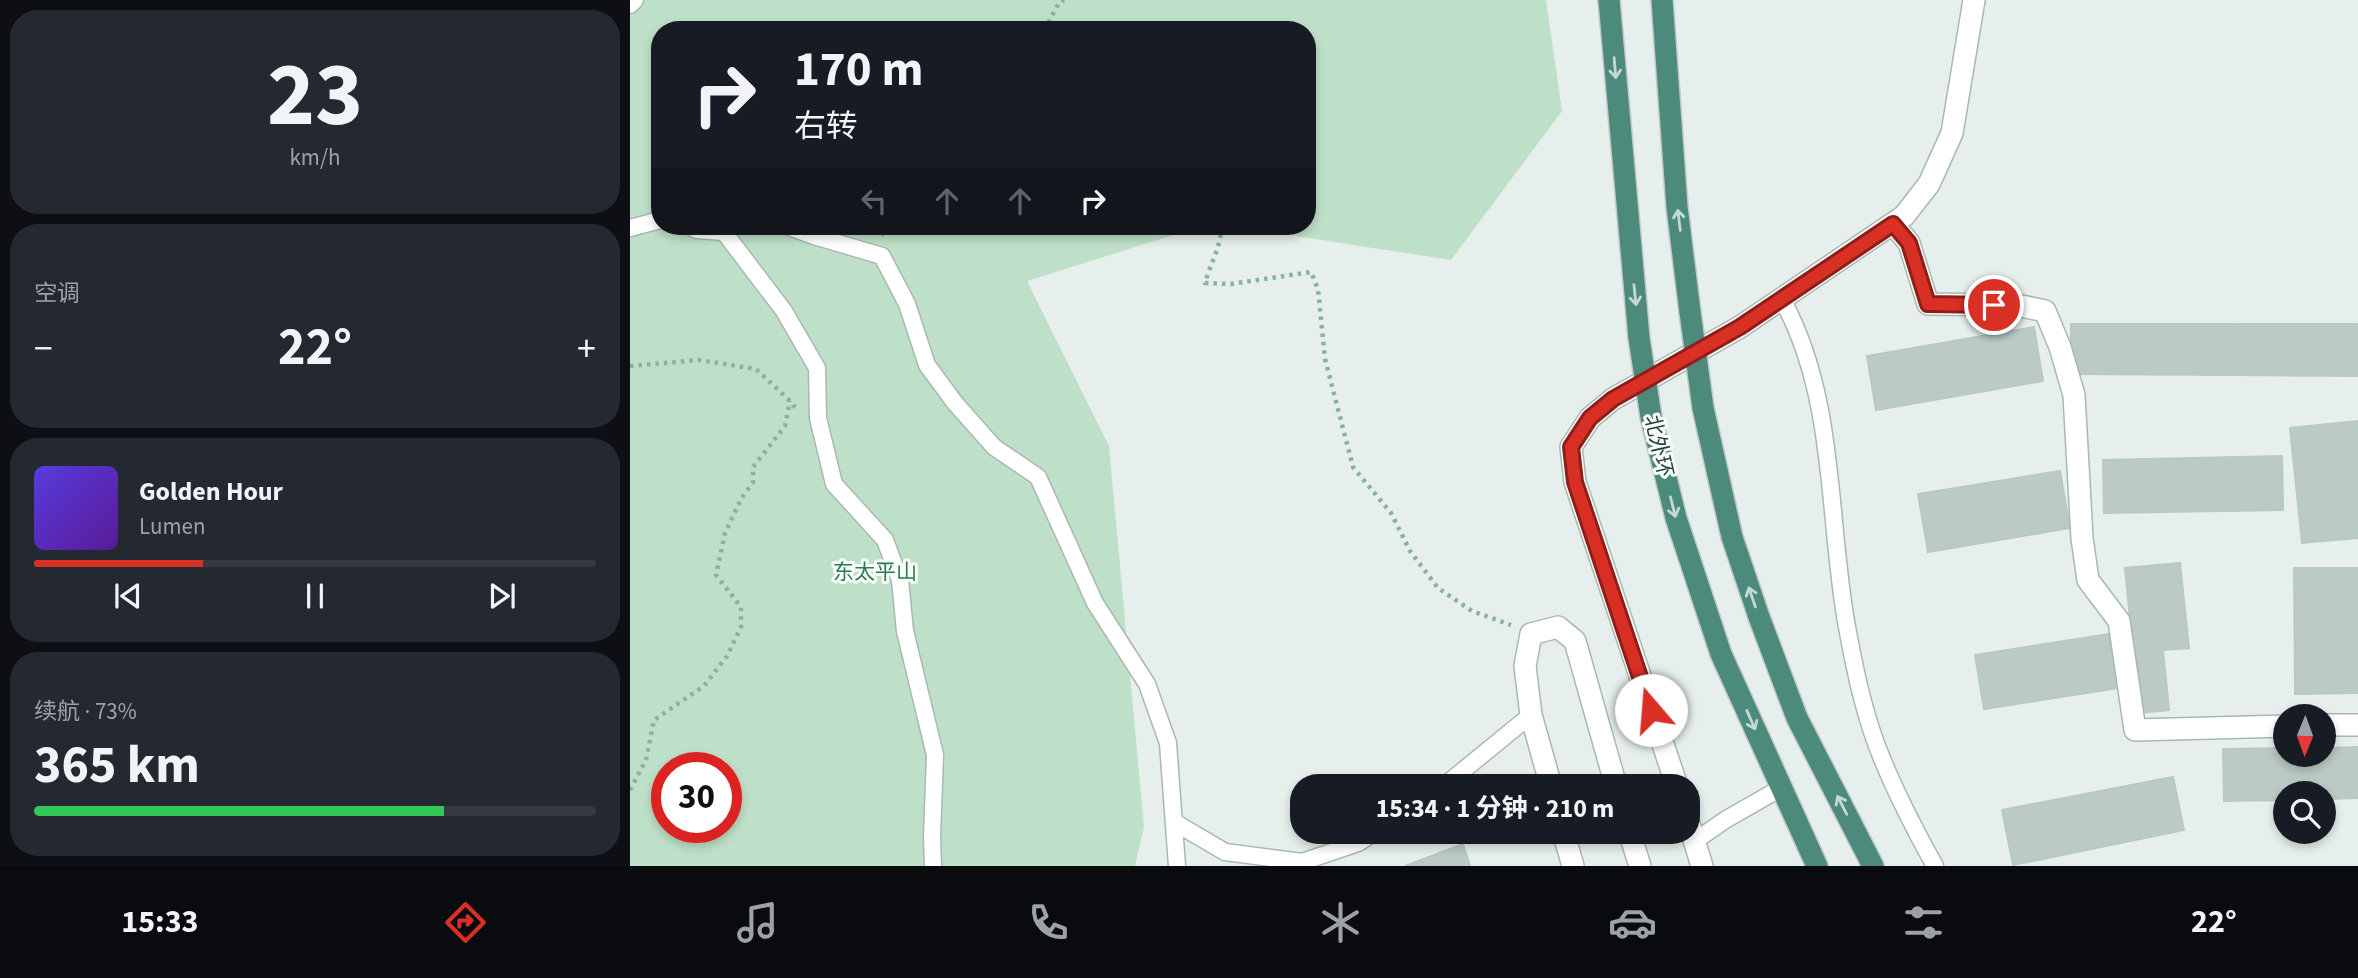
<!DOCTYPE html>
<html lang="zh">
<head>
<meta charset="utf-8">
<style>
	body { margin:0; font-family:"Source Sans 3","Noto Sans SC",sans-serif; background:#242831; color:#f1f3f6; height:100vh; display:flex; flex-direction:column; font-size:26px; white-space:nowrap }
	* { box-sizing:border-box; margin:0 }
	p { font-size:23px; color:#9ea1a6 }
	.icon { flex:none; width:38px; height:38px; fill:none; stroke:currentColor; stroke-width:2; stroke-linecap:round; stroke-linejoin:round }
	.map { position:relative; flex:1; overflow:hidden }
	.sheet { display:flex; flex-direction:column; gap:10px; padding:10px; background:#0d0f14; width:630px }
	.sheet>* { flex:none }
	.banner { position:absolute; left:21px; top:21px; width:665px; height:214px; border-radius:28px; box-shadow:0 4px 10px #0003; background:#171b24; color:#f1f3f6; overflow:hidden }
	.needle { width:46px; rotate:181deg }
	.tools { position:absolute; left:1643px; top:704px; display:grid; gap:14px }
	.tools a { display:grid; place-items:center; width:63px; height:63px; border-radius:50%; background:#171b24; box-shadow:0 4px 10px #0003; font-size:35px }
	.speed { position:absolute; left:21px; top:752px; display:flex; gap:14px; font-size:35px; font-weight:700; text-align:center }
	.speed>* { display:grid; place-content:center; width:91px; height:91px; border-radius:50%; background:#171b24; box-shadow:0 4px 10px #0003; line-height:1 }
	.speed .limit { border:10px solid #d22; background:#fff; color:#111 }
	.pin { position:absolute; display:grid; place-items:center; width:60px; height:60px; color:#fff; margin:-30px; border:4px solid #fff; border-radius:50%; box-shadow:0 2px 7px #0007 }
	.me { position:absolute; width:77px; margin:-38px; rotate:342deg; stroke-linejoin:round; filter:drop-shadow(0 0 5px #0008) }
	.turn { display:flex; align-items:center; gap:24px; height:147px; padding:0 28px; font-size:32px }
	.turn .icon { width:91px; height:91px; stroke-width:2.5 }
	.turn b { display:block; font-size:49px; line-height:60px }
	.lanes { display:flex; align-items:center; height:66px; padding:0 28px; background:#0003; justify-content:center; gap:35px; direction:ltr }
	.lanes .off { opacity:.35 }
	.big { font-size:52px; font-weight:700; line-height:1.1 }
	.sheet .widget { flex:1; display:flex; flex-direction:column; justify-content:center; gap:10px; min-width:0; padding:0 24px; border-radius:28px; background:#242831 }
	.sheet .dial { align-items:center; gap:0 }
	.dial b { font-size:91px; line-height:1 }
	.song { display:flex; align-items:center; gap:21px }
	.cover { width:84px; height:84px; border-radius:10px; background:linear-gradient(135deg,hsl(250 70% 55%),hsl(270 70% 35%)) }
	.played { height:7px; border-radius:4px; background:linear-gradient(90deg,#d93025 30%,#363941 30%) }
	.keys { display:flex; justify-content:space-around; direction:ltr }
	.heat { display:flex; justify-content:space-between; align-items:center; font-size:38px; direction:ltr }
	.charge { height:10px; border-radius:5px; background:linear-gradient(90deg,#34c759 73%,#363941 0) }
	.trip { position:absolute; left:660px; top:774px; width:410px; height:70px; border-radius:28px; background:#171b24; box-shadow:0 4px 10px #0003; font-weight:700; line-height:70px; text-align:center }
	.menu { display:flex; height:112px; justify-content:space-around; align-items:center; background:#090b0e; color:#9ea1a6 }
	.menu .icon { width:49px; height:49px }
	.menu .selected { color:#d93025 }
	.menu b { font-size:32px; color:#f1f3f6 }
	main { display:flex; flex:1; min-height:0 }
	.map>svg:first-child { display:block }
	.green { fill:#bfe0c8; fill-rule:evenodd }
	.building { fill:#bbcac4; stroke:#b8c9c2; stroke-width:2 }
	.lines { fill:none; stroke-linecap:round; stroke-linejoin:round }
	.service-casing { stroke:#a8b8b2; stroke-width:19 }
	.minor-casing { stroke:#a8b8b2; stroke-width:24 }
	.trunk-casing { stroke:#c2cac8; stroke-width:24 }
	.path { stroke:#86b3a5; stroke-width:4.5; stroke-dasharray:3.5 5; stroke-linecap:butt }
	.service { stroke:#fff; stroke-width:16 }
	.minor { stroke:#fff; stroke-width:21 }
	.trunk { stroke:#4c8a7c; stroke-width:21 }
	.trunk-bridge-casing { stroke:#c2cac8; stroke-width:24; stroke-linecap:butt }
	.trunk-bridge { stroke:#4c8a7c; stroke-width:21 }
	.oneway { stroke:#c4d9d4 }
	.route-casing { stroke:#8d1f18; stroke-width:18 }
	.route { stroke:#d93025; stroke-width:12 }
	.labels { text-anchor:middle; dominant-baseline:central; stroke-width:6; stroke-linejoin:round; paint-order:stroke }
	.street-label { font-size:21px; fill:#24423a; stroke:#f7fbf9 }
	.park-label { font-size:21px; fill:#2d7a4b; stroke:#f7fbf9 }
</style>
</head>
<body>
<main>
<section class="sheet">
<div class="widget dial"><b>23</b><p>km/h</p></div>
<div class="widget"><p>空调</p>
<div class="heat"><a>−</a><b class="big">22°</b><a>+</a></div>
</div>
<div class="widget">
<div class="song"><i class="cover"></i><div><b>Golden Hour</b><p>Lumen</p></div></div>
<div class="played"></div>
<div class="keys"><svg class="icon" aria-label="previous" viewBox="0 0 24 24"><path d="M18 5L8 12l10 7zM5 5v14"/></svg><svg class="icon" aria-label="pause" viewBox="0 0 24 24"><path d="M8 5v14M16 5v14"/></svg><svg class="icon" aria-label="next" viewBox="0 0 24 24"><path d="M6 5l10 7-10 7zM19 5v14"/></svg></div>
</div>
<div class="widget"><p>续航 · 73%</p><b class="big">365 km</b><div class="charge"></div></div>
</section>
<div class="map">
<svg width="1728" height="866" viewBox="0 0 1728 866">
	<rect width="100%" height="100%" fill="#e6efeb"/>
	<!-- green -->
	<path class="green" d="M0,0H916L932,111L821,260L601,226H677V30H30V226H572L397,281L479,446L514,827L505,866H0ZM37,768H96V828H37Z"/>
	<!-- building -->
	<path class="building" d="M1441,324H1609V375L1441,374Z
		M1609,324H1728V376L1609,375Z
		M1404,327L1413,381L1246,410L1237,356Z
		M1728,421V538L1672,543L1660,428Z
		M1652,456L1653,510L1474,513L1473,460Z
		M1430,471L1440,528L1298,552L1288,494Z
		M1550,563L1559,648L1533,650L1539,710L1509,713L1495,568Z
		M1664,568H1728V693L1665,694Z
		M1480,634L1489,688L1354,709L1345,655Z
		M1728,747V798L1694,799V793H1656V800L1594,801L1593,749L1656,748V754H1694V748Z
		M1543,777L1554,830L1383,865L1372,810Z
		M833,844L840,866H775Z"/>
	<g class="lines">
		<!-- service casing -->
		<g class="service-casing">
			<path id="service" d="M0,5L5,0
				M59,226L67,230L94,232L154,311L187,368L188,418L204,484L255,540L270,580L275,631L305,755L302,836L303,866
				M157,226L184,236L252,256L277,304L297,365L325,403L364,447L408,477L465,603L517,684L538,743L547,866
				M0,228L30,220
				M1152,299C1207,399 1197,518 1217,627C1225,671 1235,719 1253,761C1268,797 1286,832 1305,866
				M814,786L901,715
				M544,822L595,852L672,862L728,843L746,831
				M1065,841L1095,820L1151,788"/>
		</g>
		<!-- minor casing -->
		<g class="minor-casing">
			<path id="minor" d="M1263,224L1279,243L1298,304L1387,305L1415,311L1430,347L1444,395L1452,538L1458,580L1489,621L1505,730L1656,726
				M1694,725H1728
				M921,786L901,715L895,666L901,634L928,627L945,641L986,786
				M1047,786L945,482L941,447L960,418L983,399L1110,327L1274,216L1299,184L1322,133L1344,0
				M1057,817L1072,866
				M933,831L943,866
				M999,831L1010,866"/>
		</g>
		<!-- trunk casing -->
		<g class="trunk-casing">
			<path id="trunk" d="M979,0L1009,338
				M1032,0L1047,207L1060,312
				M1073,408L1102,537L1129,617L1167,718L1243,866
				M1021,417L1046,518L1091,654L1187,866"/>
		</g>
		<!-- path -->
		<path class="path" d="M414,30L429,3L434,0
			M591,226C592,245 580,264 575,283L601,284L681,272L688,289L695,359L723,467L761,513L780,551L808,588L842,611L881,625
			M251,235L261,226
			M0,366L69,360L126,369L160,401L167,410
			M0,790L16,760L24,720L74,686L97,656L111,627V607L86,575L95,533L111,499L123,482V467L155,426L160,401"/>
		<!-- service -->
		<use href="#service" class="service"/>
		<!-- minor -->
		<use href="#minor" class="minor"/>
		<!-- trunk -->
		<use href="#trunk" class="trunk"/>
		<!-- trunk-bridge casing -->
		<g class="trunk-bridge-casing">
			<path id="trunk-bridge" d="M1060,312L1073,408
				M1009,338L1021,417"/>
		</g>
		<!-- trunk-bridge -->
		<use href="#trunk-bridge" class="trunk-bridge"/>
	</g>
	<!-- one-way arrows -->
	<defs><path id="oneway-shaft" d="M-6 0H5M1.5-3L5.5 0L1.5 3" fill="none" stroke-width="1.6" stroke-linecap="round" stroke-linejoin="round" transform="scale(1.75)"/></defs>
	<g class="oneway">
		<use href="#oneway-shaft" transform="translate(985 68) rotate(85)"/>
		<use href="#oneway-shaft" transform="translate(1049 220) rotate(-97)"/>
		<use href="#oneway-shaft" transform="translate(1005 295) rotate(84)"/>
		<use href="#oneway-shaft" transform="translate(1043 507) rotate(76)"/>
		<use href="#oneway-shaft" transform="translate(1122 597) rotate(-109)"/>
		<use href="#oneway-shaft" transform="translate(1121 720) rotate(66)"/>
		<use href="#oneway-shaft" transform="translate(1212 805) rotate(-117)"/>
	</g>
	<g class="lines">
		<!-- route casing -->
		<g class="route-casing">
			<path id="route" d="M1021,710L945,482L941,447L960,418L983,399L1110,327L1263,224L1279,243L1298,304L1364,305"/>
		</g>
		<!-- route -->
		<use href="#route" class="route"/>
	</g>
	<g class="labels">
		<!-- street labels -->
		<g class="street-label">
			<text transform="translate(1029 446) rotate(77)">北外环</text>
		</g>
		<!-- park labels -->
		<g class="park-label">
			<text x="245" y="572">东太平山</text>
		</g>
	</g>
</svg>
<div class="tools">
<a><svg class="needle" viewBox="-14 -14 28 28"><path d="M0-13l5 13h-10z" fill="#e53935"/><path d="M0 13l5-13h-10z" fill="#9ea1a6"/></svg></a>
<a><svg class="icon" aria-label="search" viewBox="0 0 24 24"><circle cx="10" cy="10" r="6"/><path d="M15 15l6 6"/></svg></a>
</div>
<div class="speed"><div class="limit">30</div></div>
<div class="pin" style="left:1364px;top:305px;background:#d93025"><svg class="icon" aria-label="arrive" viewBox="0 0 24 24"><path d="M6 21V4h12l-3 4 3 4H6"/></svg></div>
<svg class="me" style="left:1021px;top:710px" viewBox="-20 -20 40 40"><circle r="19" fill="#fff"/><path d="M0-13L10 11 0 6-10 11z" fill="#d93025"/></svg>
<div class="trip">15:34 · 1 分钟 · 210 m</div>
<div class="banner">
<div class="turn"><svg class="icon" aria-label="right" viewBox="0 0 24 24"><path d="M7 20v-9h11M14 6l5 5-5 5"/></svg><div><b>170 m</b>右转</div></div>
<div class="lanes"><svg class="icon off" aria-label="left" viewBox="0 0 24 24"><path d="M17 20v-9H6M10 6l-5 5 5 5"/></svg><svg class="icon off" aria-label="ahead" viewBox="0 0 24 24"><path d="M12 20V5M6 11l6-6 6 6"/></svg><svg class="icon off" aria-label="ahead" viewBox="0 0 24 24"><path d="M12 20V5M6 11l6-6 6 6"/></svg><svg class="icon" aria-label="right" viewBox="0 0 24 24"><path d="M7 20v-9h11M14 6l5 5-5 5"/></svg></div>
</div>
</div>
</main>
<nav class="menu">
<b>15:33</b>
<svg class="icon selected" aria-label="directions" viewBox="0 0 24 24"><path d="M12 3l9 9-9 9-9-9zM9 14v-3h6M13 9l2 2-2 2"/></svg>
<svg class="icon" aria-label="music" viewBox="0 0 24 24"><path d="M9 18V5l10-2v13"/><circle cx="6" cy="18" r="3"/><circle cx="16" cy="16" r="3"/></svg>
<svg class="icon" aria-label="phone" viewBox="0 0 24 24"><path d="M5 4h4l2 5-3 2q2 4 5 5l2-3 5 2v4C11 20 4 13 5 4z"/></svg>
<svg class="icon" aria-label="climate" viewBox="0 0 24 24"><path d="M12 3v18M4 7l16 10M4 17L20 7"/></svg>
<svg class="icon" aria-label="car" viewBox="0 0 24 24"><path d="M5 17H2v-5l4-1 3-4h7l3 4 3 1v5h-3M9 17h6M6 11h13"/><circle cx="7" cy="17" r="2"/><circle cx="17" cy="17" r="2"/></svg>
<svg class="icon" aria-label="filters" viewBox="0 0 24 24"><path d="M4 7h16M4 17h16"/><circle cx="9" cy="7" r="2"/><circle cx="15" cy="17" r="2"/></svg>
<b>22°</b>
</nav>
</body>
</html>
